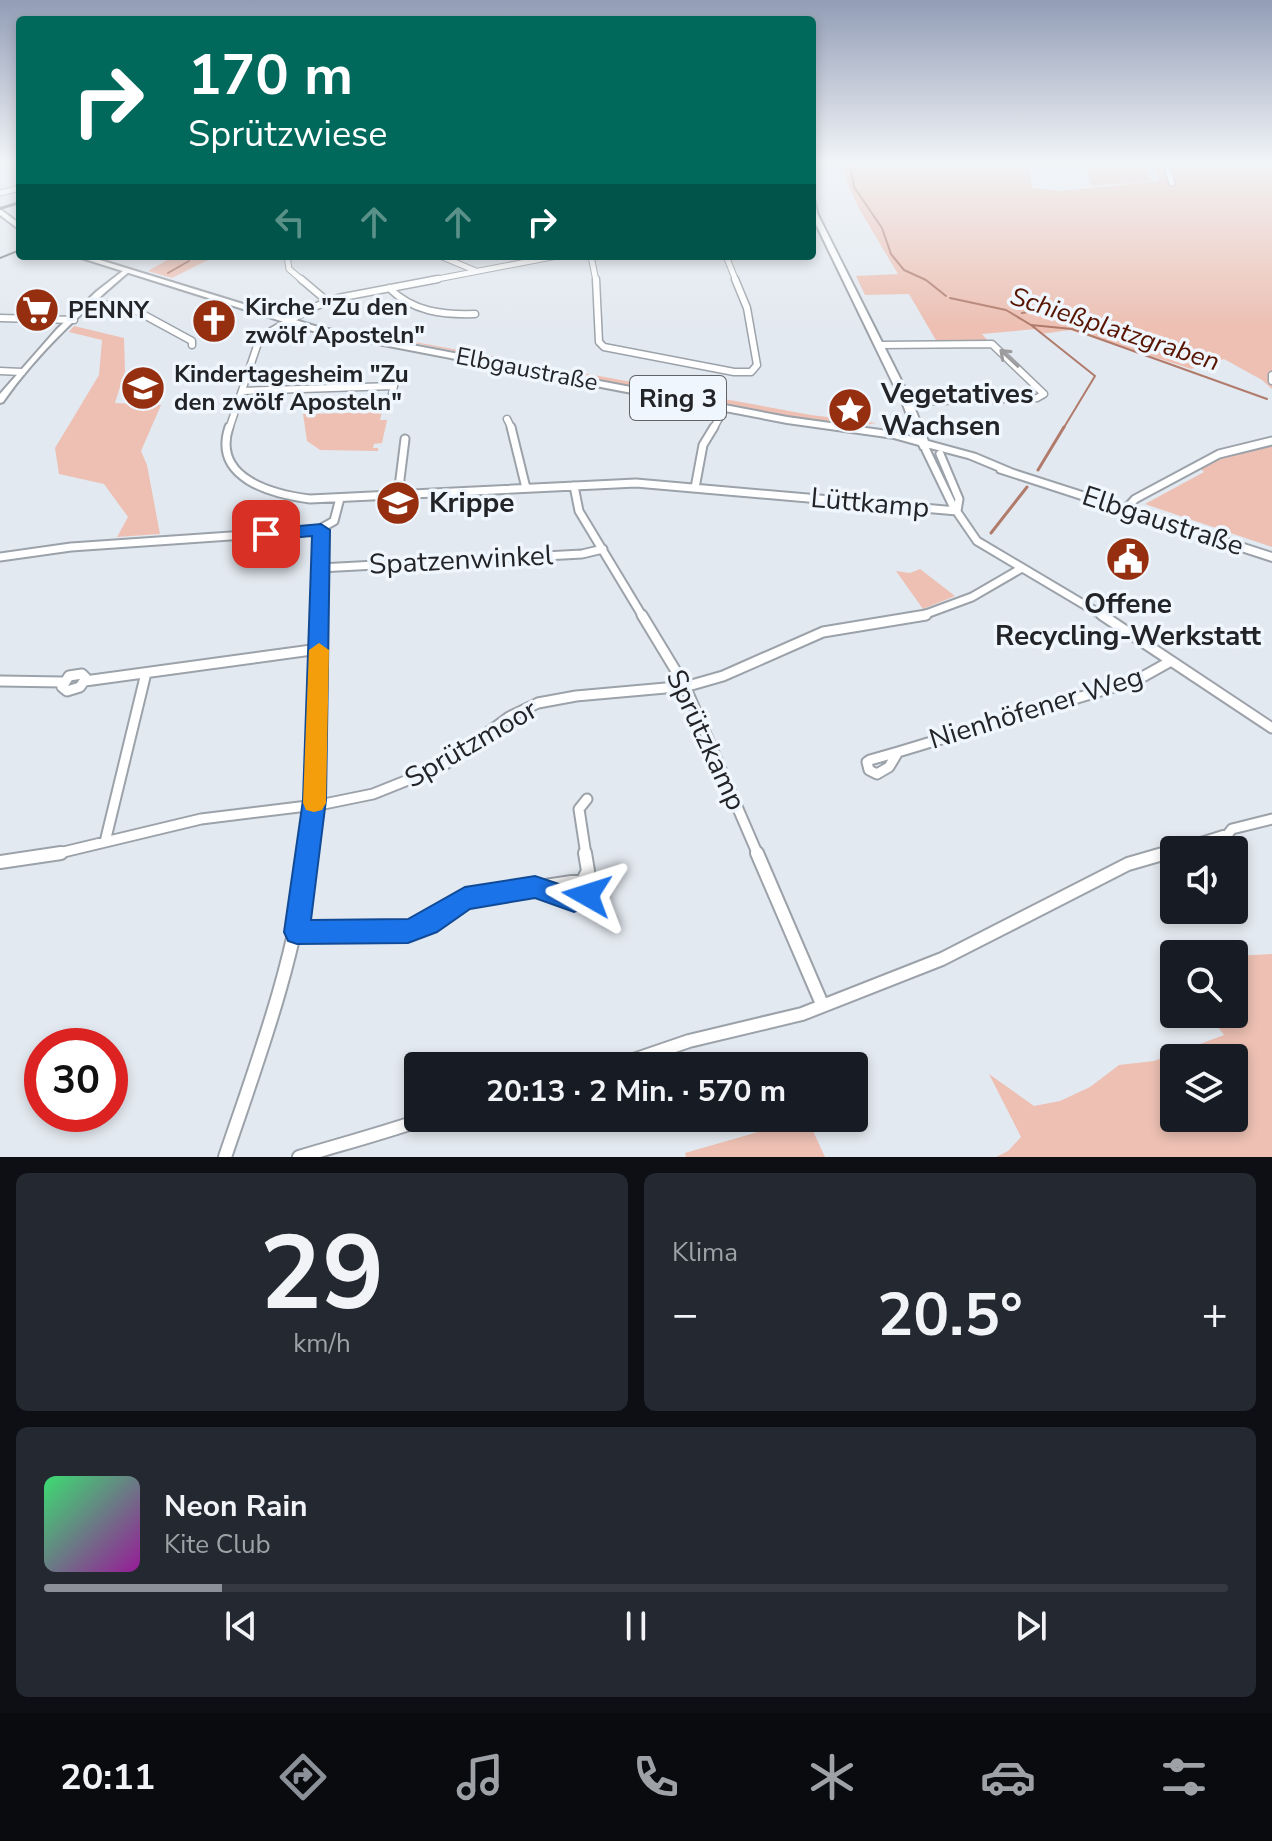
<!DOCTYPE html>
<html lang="de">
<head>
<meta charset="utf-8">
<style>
	body { margin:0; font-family:"Nunito Sans",sans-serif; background:#242831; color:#f1f3f6; height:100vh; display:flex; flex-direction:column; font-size:30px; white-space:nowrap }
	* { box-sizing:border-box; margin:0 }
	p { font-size:26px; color:#9ea1a6 }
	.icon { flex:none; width:44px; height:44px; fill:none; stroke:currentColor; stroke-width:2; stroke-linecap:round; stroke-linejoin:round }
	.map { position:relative; height:1157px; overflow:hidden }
	.drawer { display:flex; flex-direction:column; gap:16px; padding:16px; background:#0d0f14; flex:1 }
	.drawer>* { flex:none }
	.guide { position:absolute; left:16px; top:16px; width:800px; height:244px; border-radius:8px; box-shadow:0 4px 12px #0003; background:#00695c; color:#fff; overflow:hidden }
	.buttons { position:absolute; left:1160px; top:836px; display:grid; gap:16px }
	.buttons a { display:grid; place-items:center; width:88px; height:88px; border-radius:8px; background:#171b24; box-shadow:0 4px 12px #0003; font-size:40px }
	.speed { position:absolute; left:24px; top:1028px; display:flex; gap:16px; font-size:40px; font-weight:700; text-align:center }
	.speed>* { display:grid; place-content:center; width:104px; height:104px; border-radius:50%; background:#171b24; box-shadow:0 4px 12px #0003; line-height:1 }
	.speed .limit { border:12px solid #d22; background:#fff; color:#111 }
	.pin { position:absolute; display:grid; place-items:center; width:68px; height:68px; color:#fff; margin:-34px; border-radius:16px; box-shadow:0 4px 12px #0006 }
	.me { position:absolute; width:88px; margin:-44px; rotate:276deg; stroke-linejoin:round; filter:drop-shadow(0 0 6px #0008) }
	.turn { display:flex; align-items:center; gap:28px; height:168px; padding:0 40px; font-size:36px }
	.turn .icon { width:104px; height:104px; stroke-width:2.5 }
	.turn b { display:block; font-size:56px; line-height:68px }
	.lanes { display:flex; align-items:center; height:76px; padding:0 40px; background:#0003; justify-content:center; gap:40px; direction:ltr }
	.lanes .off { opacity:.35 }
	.big { font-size:60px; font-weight:700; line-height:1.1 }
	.drawer .widget { flex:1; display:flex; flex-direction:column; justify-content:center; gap:12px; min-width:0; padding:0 28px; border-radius:12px; background:#242831 }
	.drawer .dial { align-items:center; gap:0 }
	.dial b { font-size:104px; line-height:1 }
	.song { display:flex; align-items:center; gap:24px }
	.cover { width:96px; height:96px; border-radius:12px; background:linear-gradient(135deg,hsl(140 70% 55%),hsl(300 70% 35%)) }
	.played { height:8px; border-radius:4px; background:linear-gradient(90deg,#8c9099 15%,#363941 15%) }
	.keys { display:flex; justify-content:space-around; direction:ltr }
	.heat { display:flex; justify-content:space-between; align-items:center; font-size:44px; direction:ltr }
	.drawer .tiles { flex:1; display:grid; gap:16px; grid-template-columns:1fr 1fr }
	.widget:last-child { grid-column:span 2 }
	.trip { position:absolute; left:404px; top:1052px; width:464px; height:80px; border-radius:8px; background:#171b24; box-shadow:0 4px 12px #0003; font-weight:700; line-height:80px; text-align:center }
	.dock { display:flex; height:128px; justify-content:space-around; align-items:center; background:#090b0e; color:#9ea1a6 }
	.dock .icon { width:56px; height:56px }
	.dock .active { color:#8c9099 }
	.dock b { font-size:36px; color:#f1f3f6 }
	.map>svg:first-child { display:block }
	.green { fill:#edc0b3; fill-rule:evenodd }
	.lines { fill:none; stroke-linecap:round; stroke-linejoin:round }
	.stream-far1 { stroke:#b17b6c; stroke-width:2 }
	.stream { stroke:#b17b6c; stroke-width:3 }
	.street-far4-casing { stroke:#9ca2a9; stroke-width:7 }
	.street-far3-casing { stroke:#9ca2a9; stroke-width:9 }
	.street-far2-casing { stroke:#9ca2a9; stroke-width:11 }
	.street-far1-casing { stroke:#9ca2a9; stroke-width:13 }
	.street-casing { stroke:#9ca2a9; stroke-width:16 }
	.secondary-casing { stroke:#9ca2a9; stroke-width:4 }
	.primary-casing { stroke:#9ca2a9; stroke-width:4 }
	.street-far4 { stroke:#fff; stroke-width:5 }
	.street-far3 { stroke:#fff; stroke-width:6 }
	.street-far2 { stroke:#fff; stroke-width:7 }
	.street-far1 { stroke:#fff; stroke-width:9 }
	.street { stroke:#fff; stroke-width:12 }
	.secondary { fill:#fff; fill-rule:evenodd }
	.primary { fill:#fff; fill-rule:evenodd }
	.tram { stroke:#797d82; stroke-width:2 }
	.rail { stroke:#797d82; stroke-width:2 }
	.oneway { stroke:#9c9c9e }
	.route { fill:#1a73e8; stroke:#114b97; stroke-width:2 }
	.slow { fill:#f59e0b }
	.labels { text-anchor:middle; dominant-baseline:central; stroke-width:7; stroke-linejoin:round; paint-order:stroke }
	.far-poi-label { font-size:24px; font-weight:bold; fill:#222427; stroke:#f0f6fe; text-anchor:start }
	.far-street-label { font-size:24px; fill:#222427; stroke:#f0f6fe }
	.far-water-label { font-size:26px; font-style:italic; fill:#571401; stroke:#f0f6fe }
	.shield { fill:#f0f6fe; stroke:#606368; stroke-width:2 }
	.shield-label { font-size:26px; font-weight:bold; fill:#222427 }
	.poi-label { font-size:28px; font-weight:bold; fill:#222427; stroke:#f0f6fe; text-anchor:start }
	.street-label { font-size:28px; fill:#222427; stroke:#f0f6fe }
</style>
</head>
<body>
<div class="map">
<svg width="1272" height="1157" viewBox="0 0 1272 1157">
	<rect width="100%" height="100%" fill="#e3e9f0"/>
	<!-- green -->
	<path class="green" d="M839,163H1025L1028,186L1026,163H1029L1032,188L1061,191L1159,181L1152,165L1141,164L1145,166L1152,181L1091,186L1085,163H1272V389L1262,380L1224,359L1191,369L1070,330L1041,334L1036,329L982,334L988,341L937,342L909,294L865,295L856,276L898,274L858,207Z
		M174,256H197L192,260L216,256L172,278L148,271Z
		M74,326L124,338L125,371L115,403L161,405L141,451L147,465L160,534L117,537L128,517L104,484L59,474L55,448L99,375L102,340L69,332Z
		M349,330L811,415L876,423L865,425L787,417Z
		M382,412L380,420H387L382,443L374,444L373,448H378V451L320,450L307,441L303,414Z
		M1272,445V547L1145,504L1204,472L1201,469L1223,457Z
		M920,569L955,596L923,609L896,571L910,573Z
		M1272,954V1157H996L1008,1151L1021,1137L989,1074L1034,1106L1060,1101L1090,1087L1119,1065L1154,1061L1224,1035L1208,1014H1234V956ZM1174,1058H1234V1118H1174Z
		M807,1118L825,1157H686L685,1153Z"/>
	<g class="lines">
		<!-- stream-far1 -->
		<path class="stream-far1" d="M850,163L854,187L882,228L891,254L904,270L926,280L946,296
			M168,273L189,261
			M950,298L1006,310L1031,325L1072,329L1267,399
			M1022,313L1046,309
			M1031,325L1095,376L1063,429"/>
		<!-- stream -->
		<path class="stream" d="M1038,470L1064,427
			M991,533L1027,487"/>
		<!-- street-far4 casing -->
		<g class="street-far4-casing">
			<path id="street-far4" d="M1165,163L1172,183
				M0,193L20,188
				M287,256L289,269L303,281
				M440,256L476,271
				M591,256L596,281
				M726,256L736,281
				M427,281L557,256"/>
		</g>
		<!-- street-far3 casing -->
		<g class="street-far3-casing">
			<path id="street-far3" d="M301,279L327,301
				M596,279L599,342L604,347L734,372H751L757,365L747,308L735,279
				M389,288C413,312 443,315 475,314
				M91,302L135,310L192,341V345
				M0,318L74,320
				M879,345L992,344L1044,394L1037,398L907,402
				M0,371L22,372
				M1272,375V381
				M242,391L394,386
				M392,394L396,378
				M507,419L512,429
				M229,429L259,340L264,335L314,307L338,298L438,279
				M713,429L725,408"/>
		</g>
		<!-- street-far2 casing -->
		<g class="street-far2-casing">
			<path id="street-far2" d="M229,427C212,478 271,494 310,499L636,483L957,511
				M511,427L526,488
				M926,450L953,506L977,541L1105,617
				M940,454L959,499L957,511
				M574,486L579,511L643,617
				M695,488L703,445L714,427
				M398,495L405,439
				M1127,508L1135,499L1219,454L1272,441
				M0,557L71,547L318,530L334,521L340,498
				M320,568L582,554L603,549
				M319,617L321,530
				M918,617L972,597L1022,568"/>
		</g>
		<!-- street-far1 casing -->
		<g class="street-far1-casing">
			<path id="street-far1" d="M642,615L685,686L758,855
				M1102,615L1272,728
				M82,674L86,678L80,687L67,691L62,687L69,676Z
				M0,681L63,682
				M85,681L319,649
				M898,752L889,767L877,774L869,770L867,762L870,760Z
				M898,752L1137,680L1171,661
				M105,842L146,673
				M1177,850L1228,834L1232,829L1272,819
				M51,855L201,819L324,804L373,794L443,766L509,717L538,703L576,696L688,686L723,676L823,632L926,615
				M308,855L315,800L319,615
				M586,855L579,809L587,799
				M1159,855L1174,851"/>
		</g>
		<!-- street casing -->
		<g class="street-casing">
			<path id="street" d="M757,853L822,1004
				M0,862L61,853
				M582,882L588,871L585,853
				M297,932L367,934L408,931L471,897L572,882H582L588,890L584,898L574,900L535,887
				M616,1066L689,1041L802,1014L942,959L1128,864L1166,853
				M225,1157C259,1057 296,958 308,853
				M299,1157C342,1144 384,1133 427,1118"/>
		</g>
		<!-- secondary casing -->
		<g class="secondary-casing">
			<path id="secondary" d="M124,270L130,271C84,310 38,352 3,402L0,403V394L57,329L97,291Z"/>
		</g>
		<!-- primary casing -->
		<g class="primary-casing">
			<path id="primary" d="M812,199L815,201L817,213L912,402L928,441L976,454L1014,470L1272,553V561L998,472L997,470L968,458L930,448L925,450L921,449L919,445L894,438L787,423L316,332L75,256H87L318,327L787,417L895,432L916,438L902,402L812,216Z
				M0,209L20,224V230L0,215Z"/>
		</g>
		<!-- street-far4 -->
		<use href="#street-far4" class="street-far4"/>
		<!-- street-far3 -->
		<use href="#street-far3" class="street-far3"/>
		<!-- street-far2 -->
		<use href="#street-far2" class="street-far2"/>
		<!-- street-far1 -->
		<use href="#street-far1" class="street-far1"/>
		<!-- street -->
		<use href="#street" class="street"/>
		<!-- secondary -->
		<use href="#secondary" class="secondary"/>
		<!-- primary -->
		<use href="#primary" class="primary"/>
		<!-- tram -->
		<path class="tram" d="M0,208L20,202"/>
		<!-- rail -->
		<path class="rail" d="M0,209L20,203
			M0,258L20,250"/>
	</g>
	<!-- one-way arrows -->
	<defs><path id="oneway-shaft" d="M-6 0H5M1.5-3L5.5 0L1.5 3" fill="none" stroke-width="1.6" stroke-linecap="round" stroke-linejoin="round" transform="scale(2)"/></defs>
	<use class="oneway" href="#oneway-shaft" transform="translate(1009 358) rotate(-137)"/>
	<!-- sky -->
	<linearGradient id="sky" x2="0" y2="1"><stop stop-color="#929db6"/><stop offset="0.5" stop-color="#f2f5f8"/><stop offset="1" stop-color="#f2f5f8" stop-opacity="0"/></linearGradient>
	<rect width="1272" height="325" fill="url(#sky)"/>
	<!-- route -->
	<path class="route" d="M321,524L330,530L326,800L311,920L408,919L465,887L535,876L574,889L587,883L596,887L600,895L596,903L574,912L535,898L470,909L437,932L408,943L297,944L288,941L284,932L303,800L312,536L266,540L258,534L266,529Z"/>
	<!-- slow -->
	<path class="slow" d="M319,643L329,650L326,803L322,810L314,812L306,810L303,803L309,650Z"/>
	<!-- icons -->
	<defs>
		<g id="supermarket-disc" transform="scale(2.3)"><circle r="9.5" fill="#962f0f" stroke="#f0f6fe"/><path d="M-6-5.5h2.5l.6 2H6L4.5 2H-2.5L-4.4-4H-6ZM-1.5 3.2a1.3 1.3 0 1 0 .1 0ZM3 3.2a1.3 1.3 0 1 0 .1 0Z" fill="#fff"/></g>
		<g id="church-disc" transform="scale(2.3)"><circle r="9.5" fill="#962f0f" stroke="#f0f6fe"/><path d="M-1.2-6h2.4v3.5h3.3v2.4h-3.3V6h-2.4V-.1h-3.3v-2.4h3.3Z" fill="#fff"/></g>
		<g id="school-disc" transform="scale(2.3)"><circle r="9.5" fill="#962f0f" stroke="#f0f6fe"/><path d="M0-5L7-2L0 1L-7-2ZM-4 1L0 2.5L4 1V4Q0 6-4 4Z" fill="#fff"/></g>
		<g id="sight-disc" transform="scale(2.3)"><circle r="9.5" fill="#962f0f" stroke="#f0f6fe"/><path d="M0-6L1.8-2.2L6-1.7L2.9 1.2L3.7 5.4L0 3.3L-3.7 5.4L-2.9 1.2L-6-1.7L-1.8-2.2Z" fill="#fff"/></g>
		<g id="civic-disc" transform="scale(2.3)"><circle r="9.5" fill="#962f0f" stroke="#f0f6fe"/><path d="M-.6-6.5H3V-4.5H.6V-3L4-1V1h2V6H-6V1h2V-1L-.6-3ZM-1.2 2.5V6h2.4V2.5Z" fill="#fff"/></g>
	</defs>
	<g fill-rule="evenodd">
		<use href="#supermarket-disc" x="37" y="310"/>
		<use href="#church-disc" x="214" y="321"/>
		<use href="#school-disc" x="143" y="388"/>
		<use href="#sight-disc" x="850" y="410"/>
		<use href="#school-disc" x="398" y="503"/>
		<use href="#civic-disc" x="1128" y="559"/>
	</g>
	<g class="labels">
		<!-- far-poi labels -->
		<g class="far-poi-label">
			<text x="245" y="307">Kirche "Zu den<tspan x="245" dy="28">zwölf Aposteln"</tspan></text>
			<text x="68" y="310">PENNY</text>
			<text x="174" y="374">Kindertagesheim "Zu<tspan x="174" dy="28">den zwölf Aposteln"</tspan></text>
		</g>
		<!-- far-street labels -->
		<g class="far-street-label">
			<text transform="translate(527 369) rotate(11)">Elbgaustraße</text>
		</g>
		<!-- far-water labels -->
		<g class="far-water-label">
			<text transform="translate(1115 329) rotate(18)">Schießplatzgraben</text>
		</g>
		<!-- shield labels -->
		<rect class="shield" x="630" y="376" width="96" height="44" rx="6"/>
		<g class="shield-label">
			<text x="678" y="398">Ring 3</text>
		</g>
		<!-- poi labels -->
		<g class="poi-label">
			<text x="881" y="394">Vegetatives<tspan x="881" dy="32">Wachsen</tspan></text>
			<text x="429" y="503">Krippe</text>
			<text x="1128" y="604" text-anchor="middle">Offene<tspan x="1128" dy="32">Recycling-Werkstatt</tspan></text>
		</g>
		<!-- street labels -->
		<g class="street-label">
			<text transform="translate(870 503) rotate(5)">Lüttkamp</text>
			<text transform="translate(1163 521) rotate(18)">Elbgaustraße</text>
			<text transform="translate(461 560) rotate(-3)">Spatzenwinkel</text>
			<text transform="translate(1036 708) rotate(-17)">Nienhöfener Weg</text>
			<text transform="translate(706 740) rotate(65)">Sprützkamp</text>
			<text transform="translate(471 744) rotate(-30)">Sprützmoor</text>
		</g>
	</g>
</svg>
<div class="buttons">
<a><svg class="icon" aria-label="sound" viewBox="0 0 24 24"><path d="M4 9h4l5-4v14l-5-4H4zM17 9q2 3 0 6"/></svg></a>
<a><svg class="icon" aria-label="search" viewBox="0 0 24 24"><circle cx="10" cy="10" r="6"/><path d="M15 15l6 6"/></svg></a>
<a><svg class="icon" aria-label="layers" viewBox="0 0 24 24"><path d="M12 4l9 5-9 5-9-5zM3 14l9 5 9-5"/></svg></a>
</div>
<div class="speed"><div class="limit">30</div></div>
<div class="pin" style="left:266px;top:534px;background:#d93025"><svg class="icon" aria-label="arrive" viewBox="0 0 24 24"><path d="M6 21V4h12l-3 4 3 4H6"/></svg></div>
<svg class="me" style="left:587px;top:895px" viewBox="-20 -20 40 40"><path d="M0-17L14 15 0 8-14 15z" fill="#1a73e8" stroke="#fff" stroke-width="4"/></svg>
<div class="trip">20:13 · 2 Min. · 570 m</div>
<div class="guide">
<div class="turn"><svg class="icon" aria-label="right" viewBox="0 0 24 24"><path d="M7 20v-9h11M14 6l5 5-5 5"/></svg><div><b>170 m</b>Sprützwiese</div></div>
<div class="lanes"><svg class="icon off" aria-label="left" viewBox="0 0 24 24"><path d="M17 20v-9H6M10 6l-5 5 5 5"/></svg><svg class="icon off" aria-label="ahead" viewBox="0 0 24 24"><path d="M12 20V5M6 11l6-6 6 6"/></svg><svg class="icon off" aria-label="ahead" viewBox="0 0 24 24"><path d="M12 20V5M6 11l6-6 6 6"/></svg><svg class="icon" aria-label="right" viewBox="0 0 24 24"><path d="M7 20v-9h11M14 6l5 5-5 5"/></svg></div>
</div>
</div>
<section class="drawer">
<div class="tiles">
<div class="widget dial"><b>29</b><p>km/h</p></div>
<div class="widget"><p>Klima</p>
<div class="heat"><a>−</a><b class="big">20.5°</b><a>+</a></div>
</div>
<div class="widget">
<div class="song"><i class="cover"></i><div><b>Neon Rain</b><p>Kite Club</p></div></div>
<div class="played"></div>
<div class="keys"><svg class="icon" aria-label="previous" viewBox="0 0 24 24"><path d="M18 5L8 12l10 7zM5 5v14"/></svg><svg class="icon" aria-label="pause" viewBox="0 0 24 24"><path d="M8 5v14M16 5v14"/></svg><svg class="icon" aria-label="next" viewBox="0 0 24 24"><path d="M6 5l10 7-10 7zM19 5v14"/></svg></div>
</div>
</div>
</section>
<nav class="dock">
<b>20:11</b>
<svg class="icon active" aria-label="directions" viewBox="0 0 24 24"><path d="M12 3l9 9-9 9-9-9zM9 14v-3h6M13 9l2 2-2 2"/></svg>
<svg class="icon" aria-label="music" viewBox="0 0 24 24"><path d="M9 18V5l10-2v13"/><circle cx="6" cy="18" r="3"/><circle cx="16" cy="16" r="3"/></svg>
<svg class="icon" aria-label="phone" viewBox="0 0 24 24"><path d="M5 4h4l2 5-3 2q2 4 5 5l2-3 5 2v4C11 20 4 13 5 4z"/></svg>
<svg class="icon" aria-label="climate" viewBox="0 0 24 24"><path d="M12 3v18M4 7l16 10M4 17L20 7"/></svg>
<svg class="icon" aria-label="car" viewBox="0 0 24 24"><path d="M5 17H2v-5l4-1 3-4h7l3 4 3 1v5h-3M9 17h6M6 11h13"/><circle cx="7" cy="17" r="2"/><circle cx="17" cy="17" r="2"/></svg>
<svg class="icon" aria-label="filters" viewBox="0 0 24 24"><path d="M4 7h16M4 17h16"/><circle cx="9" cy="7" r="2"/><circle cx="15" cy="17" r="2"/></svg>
</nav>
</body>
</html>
